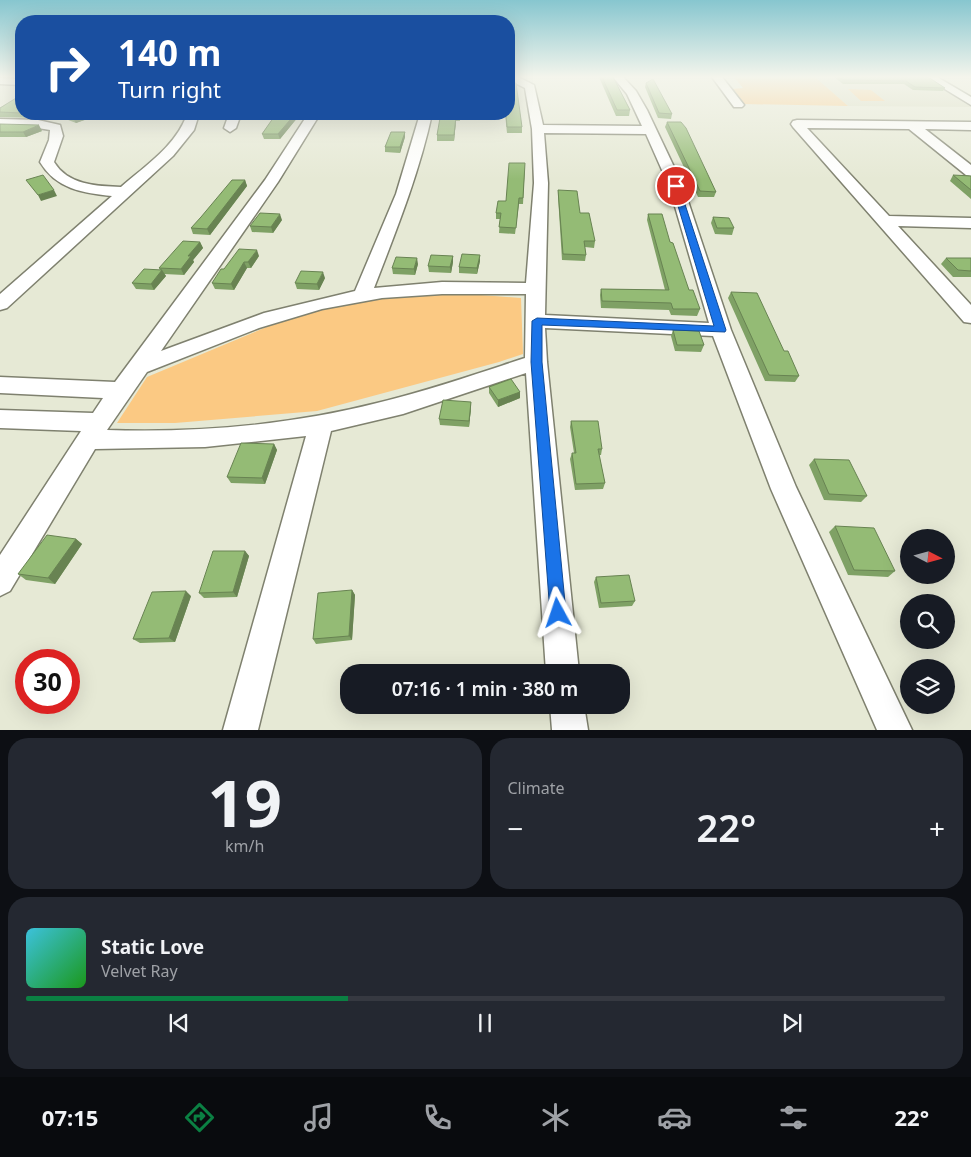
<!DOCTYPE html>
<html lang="en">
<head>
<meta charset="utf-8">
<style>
	body { margin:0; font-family:"Noto Sans",sans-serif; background:#242831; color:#f1f3f6; height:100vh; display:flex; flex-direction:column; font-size:19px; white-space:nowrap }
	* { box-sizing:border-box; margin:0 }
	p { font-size:16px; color:#9ea1a6 }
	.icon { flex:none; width:28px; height:28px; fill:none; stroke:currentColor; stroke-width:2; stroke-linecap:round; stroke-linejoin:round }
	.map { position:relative; height:730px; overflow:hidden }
	.drawer { display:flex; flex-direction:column; gap:8px; padding:8px; background:#0d0f14; flex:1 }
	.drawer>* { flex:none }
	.hud { position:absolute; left:15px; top:15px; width:500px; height:105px; border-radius:20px; box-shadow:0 5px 20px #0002; background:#1a4fa0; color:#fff; overflow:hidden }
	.needle { width:32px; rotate:96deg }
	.fabs { position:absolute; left:900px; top:529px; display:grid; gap:10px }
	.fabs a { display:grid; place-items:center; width:55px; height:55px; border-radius:50%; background:#171b24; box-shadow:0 5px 20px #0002; font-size:25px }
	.speed { position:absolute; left:15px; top:649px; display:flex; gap:10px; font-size:25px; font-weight:700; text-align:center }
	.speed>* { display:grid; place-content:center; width:65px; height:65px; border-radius:50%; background:#171b24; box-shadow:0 5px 20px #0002; line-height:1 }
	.speed .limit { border:8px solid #d22; background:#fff; color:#111 }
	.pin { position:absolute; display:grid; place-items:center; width:42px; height:42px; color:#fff; margin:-21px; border:2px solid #fff; border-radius:50%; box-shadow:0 1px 5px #0007 }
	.me { position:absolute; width:55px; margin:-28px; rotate:355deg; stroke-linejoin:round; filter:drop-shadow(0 0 4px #0008) }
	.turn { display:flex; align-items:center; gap:18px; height:105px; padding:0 20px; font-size:22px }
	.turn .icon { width:65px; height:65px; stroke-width:2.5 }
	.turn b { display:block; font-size:35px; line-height:42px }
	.big { font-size:38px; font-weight:600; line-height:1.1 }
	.drawer .tile { flex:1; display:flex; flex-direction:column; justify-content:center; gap:8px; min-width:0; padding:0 18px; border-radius:20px; background:#242831 }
	.drawer .dial { align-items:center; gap:0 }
	.dial b { font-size:65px; line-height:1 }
	.song { display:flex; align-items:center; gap:15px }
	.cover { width:60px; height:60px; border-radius:8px; background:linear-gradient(135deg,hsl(190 70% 55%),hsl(120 70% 35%)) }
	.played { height:5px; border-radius:2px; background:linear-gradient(90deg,#0b8043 35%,#363941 35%) }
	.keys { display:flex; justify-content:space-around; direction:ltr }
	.heat { display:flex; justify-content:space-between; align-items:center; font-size:28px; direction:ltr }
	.drawer .tiles { flex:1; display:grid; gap:8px; grid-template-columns:1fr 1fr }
	.tile:last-child { grid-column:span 2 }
	.trip { position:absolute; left:340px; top:664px; width:290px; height:50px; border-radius:20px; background:#171b24; box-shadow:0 5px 20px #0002; font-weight:600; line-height:50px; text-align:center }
	.dock { display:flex; height:80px; justify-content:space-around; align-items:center; background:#090b0e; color:#9ea1a6 }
	.dock .icon { width:35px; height:35px }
	.dock .selected { color:#0b8043 }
	.dock b { font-size:22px; color:#f1f3f6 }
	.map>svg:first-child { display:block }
	.built { fill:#d9dcc2 }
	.green { fill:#fbc983 }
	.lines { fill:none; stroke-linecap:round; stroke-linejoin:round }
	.minor-casing { stroke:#7f816f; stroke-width:3 }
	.minor { fill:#fff; fill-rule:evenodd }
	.wall { fill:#7fa165 }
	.shaded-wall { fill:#688352 }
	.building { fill:#94bb75; stroke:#688352 }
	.route { fill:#1a73e8; stroke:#114b97 }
</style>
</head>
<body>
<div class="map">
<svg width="971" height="730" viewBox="0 0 971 730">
	<rect width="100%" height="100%" fill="#e6e9d5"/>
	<!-- built -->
	<path class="built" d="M815,77H924L971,107L848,106Z"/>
	<!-- green -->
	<path class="green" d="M734,77H815L848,106L744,104L732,89L743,88Z
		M848,89L871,90L885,101H861Z
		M456,293L521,298L523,354L499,362L317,411L175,423H117L147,377L298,314L378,297Z"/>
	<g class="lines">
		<!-- minor casing -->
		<g class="minor-casing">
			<path id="minor" d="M509,77H518L534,85L543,125L642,126L627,94L613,77H623L636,91L647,110L683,186L731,330L796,487L912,730H877L771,489L713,336L545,328L547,362L579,672H546L526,373L403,414L331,431L258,730H223L306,436L205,447L95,449L10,591L0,596V555L81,431L0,428V410L93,413L103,398L0,393V377L115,382L265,180L308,114H320L278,182L161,351L264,313L355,291L396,194L420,114H432C419,174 396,231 374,288L442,282L526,283L534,183L532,129L525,88L509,80ZM544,133L646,134L669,186L709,323L545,315L548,183ZM442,294H526L525,358C476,374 427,391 377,403C290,425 196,433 107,430L147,372L259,328L322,309L382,298Z
				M712,77H722L744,105L742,107H734Z
				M925,77H937L971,97V105Z
				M0,78L21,79V85L0,84Z
				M187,114H199L194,130L173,156L7,308L0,310V294L112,196C83,193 56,189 40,162L49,140L50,130L38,128L0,127V119L38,120L60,125L63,136L54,162C68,185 96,186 121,187C145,166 177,145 187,114Z
				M229,114H241L236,128L230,132L224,128Z
				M797,120L971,122V130L925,129L971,165V176L966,175L909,129L807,128L889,216L971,218V228L898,226L971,305V323L964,322L793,127L791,124L793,121Z
				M550,705H584L588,730H552Z"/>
		</g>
		<!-- minor -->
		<use href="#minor" class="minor"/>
	</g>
	<!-- wall -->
	<path class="wall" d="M599,77H613L630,110L629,116H616Z
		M834,77H928L945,88L943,91L913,90L904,84H843Z
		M646,83L672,114L671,119L658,118L645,87Z
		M21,95V114H39L37,115L39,118L0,117V108Z
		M57,114H91L93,117L76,123L58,116Z
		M276,114H297L298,117L280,139H264L262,134Z
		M444,114H460V121H456L454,141H437V135Z
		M505,114H509L522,127V133H507Z
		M667,122L716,192L714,197H698L665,127Z
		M0,124L42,131L26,137H0Z
		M405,132V137L400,153L385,152V147Z
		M525,163L523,204H519L515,234L499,233L500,219H496V213L506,201Z
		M953,175L971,176V199L950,181Z
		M245,180L247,186L210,235L193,234L191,228Z
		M558,190L580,213L595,241L594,248L585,247L586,255L585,261L562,260L558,196Z
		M648,214L670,242L689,290L700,309L697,316L671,315L669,310L601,308L600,295L601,289L665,290L647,220Z
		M713,217L734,228L732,235L715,234L711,223Z
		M282,220L273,233L252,232L250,226Z
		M200,242L203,248L193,260L194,262L184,275L164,274L166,276L154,290L136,289L132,283L160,270L159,268Z
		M259,256L251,268H247L234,290L215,289L212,283L224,269Z
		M453,256V262L451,273L429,272L428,266Z
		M946,258H971V277H953L941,264Z
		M480,261L477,274L459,273V267Z
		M418,264L415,275L393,274L392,268Z
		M325,278L319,290L297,289L295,283Z
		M731,292L784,351L799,376L795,382L765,381L728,298Z
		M673,330L704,345L701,352L675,351L671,336Z
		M489,387L520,392V398L498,407L489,393Z
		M471,402V408L469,427L440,425L439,419Z
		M571,421L602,449L601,455H599L605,483L603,489L575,490L570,459L572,453H574L570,427Z
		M274,444L277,450L265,484L231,483L227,477Z
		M814,459L867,496L861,502L824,500L809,465Z
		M835,526L895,571L888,577L848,575L829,532Z
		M76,539L82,544L55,584L26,580L18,574Z
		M245,551L249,556L237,597L204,598L199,593Z
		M596,577L635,601L632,606L599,608L594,582Z
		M352,590L355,595L352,640L316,644L313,639Z
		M191,596L175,642L140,643L133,639Z"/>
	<!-- shaded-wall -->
	<path class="shaded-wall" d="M86,114H91L93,117L76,123L73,118Z
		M295,114H297L298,117L280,139L278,134Z
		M456,116V121L454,141V135Z
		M39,125L42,131L26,137L23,132Z
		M405,132V137L400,153V147Z
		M245,180L247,186L210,235L207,229Z
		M54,190L57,196L41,201L38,195Z
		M280,214L282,220L273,233L271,227Z
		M200,242L203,248L193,260L194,262L184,275L181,269L188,256Z
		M257,250L259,256L251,268L248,262Z
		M480,255V261L477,274V268Z
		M453,256V262L451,273L450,267Z
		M417,258L418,264L415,275L414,269Z
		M244,262L247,268L234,290L231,284Z
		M162,270L166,276L154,290L151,284Z
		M323,272L325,278L319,290L317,284Z
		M520,392V398L498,407V400Z
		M471,402V408L469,427V421Z
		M274,444L277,450L265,484L262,478Z
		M76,539L82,544L55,584L48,578Z
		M245,551L249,556L237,597L233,592Z
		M352,590L355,595L352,640L349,636Z
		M186,591L191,596L175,642L169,638Z"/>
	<!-- building -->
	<path class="building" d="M602,77H613L630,110H617Z
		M839,77H928L945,88L915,87L906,81L844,80Z
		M653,79L672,114L659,113L646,83Z
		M509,83H516L522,127H507L506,114H509Z
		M21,95V113L0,112V108Z
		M62,114H86L73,118Z
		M276,114H295L278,134H262Z
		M444,114H460V116H456L454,135H437L440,118H443Z
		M667,122H681L686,128L716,192L700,191Z
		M0,124L39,125L23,132H0Z
		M391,132H405L400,147H385Z
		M509,163H525L523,198H519L516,228L499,227L501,213H496L498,201H506Z
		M43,175L54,190L38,195L26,180Z
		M953,175L971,176V190Z
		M232,180H245L207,229L191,228L201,217Z
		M558,190L577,191L580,213H589L595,241H584L586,255L563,254Z
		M260,213L280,214L271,227L250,226Z
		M648,214H662L670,242L673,243L689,290H693L700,309H673L671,303L602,301L601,289L669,290Z
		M713,217L729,218L734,228H717Z
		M183,241L200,242L188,256H191L181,269L159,268Z
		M239,249L257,250L248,262H244L231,284L212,283L221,269H224Z
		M462,254L480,255L477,268L459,267Z
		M431,255L453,256L450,267L428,266Z
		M396,257L417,258L414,269L392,268Z
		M946,258H971V271L958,270Z
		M144,269L162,270L151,284L132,283Z
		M301,271L323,272L317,284L295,283Z
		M731,292L757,293L784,351H788L799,376L769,375Z
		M673,330L699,331L704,345H677Z
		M511,379L520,392L498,400L489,387Z
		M443,400L471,402L469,421L439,419Z
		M571,421H598L602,449H598L605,483L576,484L572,453H576Z
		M241,443L274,444L262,478L227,477Z
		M814,459L849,460L867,496L829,494Z
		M835,526L874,528L895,571L854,570Z
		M47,535L76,539L48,578L18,574Z
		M213,551H245L233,592L199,593Z
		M629,575L635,601L601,603L596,577Z
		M352,590L349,636L313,639L318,593Z
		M186,591L169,638L133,639L152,592Z"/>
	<!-- sky -->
	<linearGradient id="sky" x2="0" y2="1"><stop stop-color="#87c6cf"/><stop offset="0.43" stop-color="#f4f5ec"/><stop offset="1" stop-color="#f4f5ec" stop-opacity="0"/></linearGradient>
	<rect width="971" height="179" fill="url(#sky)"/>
	<!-- route -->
	<path class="route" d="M676,184L679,186L726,330L725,332L542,325V362L566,613L564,619L558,621L552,619L550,613L531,362L532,321L537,318L714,326L672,186Z"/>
</svg>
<div class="fabs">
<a><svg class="needle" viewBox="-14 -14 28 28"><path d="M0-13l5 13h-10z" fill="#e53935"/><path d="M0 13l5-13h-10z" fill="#9ea1a6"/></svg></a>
<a><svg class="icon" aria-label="search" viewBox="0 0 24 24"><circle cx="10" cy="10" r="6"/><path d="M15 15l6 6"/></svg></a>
<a><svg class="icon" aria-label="layers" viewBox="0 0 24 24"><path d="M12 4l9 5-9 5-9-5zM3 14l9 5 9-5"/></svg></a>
</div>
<div class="speed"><div class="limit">30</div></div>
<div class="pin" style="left:676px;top:186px;background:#d93025"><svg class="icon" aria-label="arrive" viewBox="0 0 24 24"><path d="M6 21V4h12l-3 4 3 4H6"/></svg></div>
<svg class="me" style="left:558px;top:613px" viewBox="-20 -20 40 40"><path d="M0-17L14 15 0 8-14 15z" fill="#1a73e8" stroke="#fff" stroke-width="4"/></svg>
<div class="trip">07:16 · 1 min · 380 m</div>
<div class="hud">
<div class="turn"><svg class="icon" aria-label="right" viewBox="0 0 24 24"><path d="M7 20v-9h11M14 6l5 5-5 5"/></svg><div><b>140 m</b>Turn right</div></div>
</div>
</div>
<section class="drawer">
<div class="tiles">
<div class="tile dial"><b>19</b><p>km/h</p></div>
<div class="tile"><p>Climate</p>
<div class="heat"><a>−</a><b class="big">22°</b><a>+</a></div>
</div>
<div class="tile">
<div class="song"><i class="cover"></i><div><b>Static Love</b><p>Velvet Ray</p></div></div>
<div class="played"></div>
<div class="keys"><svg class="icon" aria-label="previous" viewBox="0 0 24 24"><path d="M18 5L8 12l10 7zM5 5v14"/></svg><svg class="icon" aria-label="pause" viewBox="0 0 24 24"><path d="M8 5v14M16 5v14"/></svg><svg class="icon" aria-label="next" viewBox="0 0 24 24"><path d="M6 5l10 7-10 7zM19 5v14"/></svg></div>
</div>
</div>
</section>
<nav class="dock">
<b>07:15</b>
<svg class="icon selected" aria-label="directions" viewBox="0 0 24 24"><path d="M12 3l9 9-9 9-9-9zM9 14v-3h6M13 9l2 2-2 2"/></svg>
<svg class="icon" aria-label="music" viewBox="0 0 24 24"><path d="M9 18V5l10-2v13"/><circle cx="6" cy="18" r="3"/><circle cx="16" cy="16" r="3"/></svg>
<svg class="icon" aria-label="phone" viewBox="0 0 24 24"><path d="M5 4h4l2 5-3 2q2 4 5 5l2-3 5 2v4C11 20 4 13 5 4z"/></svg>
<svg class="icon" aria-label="climate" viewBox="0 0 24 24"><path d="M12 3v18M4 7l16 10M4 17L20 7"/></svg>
<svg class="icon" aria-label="car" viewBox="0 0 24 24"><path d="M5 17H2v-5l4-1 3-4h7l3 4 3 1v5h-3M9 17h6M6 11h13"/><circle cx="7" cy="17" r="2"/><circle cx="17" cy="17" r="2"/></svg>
<svg class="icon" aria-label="filters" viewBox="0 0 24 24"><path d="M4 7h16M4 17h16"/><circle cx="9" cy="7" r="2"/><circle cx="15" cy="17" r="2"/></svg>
<b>22°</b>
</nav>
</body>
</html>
